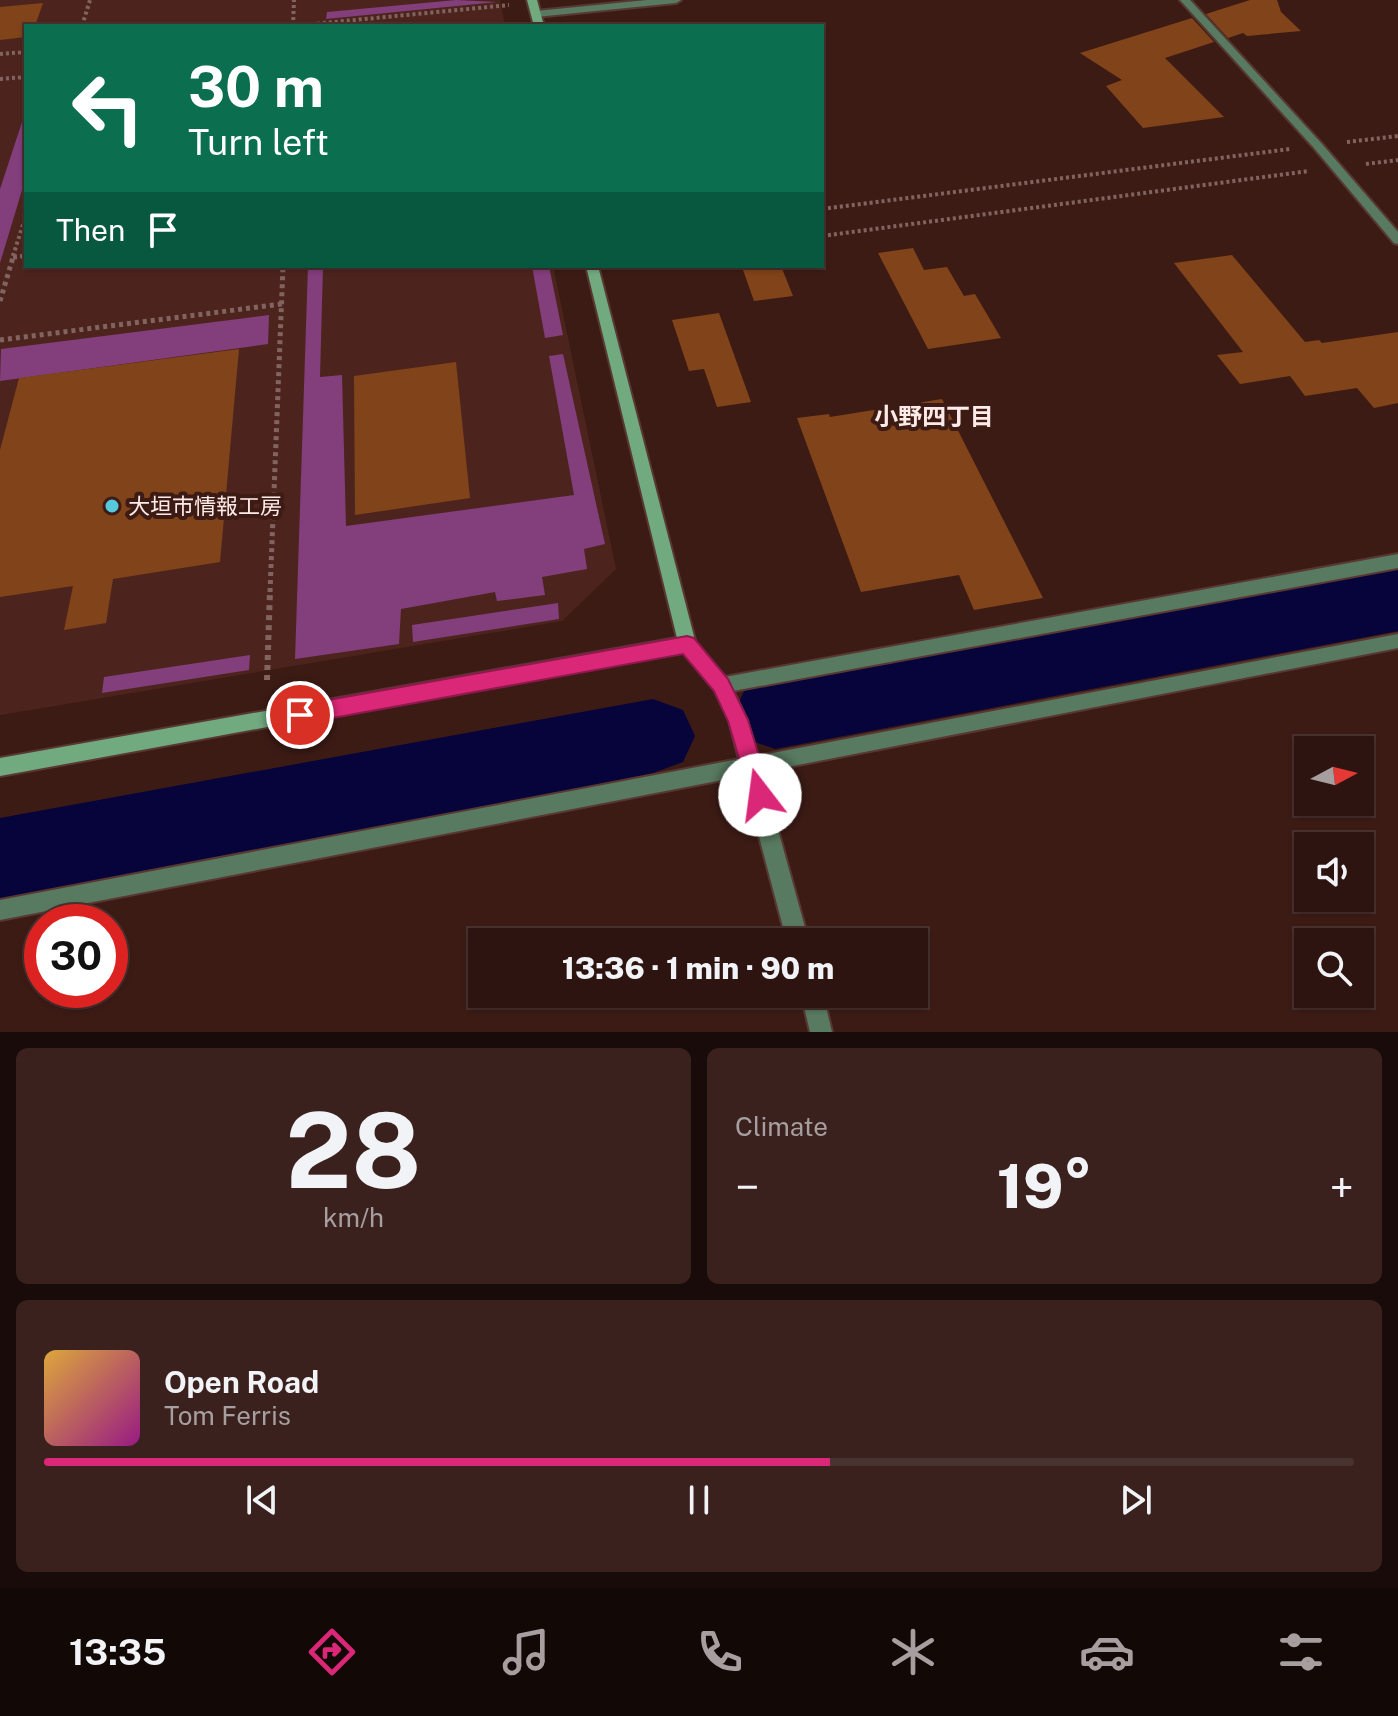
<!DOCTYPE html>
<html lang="en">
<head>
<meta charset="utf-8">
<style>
	body { margin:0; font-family:"Public Sans","Noto Sans JP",sans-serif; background:#3a211e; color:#f1f3f6; height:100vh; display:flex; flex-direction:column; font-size:30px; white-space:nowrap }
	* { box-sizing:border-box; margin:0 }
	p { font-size:26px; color:#a79e9f }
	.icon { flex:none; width:44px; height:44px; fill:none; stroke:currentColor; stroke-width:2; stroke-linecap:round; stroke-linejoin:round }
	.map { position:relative; height:1032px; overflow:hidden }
	.details { display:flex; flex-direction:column; gap:16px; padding:16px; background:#190b09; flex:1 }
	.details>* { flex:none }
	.banner { position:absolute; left:24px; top:24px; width:800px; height:244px; border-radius:0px; box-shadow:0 2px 6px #0004,0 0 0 2px #493330; background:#0b6e4f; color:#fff; overflow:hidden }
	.needle { width:52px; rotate:83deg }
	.fabs { position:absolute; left:1294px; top:736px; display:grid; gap:16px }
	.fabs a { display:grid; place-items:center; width:80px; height:80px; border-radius:0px; background:#2e1410; box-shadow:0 2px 6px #0004,0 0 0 2px #493330; font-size:40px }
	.speed { position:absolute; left:24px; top:904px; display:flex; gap:16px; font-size:40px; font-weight:700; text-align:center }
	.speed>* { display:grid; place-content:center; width:104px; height:104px; border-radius:50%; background:#2e1410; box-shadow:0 2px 6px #0004,0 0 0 2px #493330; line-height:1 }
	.speed .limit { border:12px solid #d22; background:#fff; color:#111 }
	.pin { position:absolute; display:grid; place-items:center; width:68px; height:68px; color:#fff; margin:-34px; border:4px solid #fff; border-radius:50%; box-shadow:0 2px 8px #0007 }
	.me { position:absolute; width:88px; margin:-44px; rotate:345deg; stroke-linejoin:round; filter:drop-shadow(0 0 6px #0008) }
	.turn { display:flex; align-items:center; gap:28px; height:168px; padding:0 32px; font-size:36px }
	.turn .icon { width:104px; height:104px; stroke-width:2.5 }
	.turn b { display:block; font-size:56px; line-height:68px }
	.then { display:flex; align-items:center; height:76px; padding:0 32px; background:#0003; gap:16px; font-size:30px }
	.big { font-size:60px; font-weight:800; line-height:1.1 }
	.details .tile { flex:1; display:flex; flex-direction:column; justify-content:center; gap:12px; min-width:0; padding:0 28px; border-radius:12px; background:#3a211e }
	.details .dial { align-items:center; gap:0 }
	.dial b { font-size:104px; line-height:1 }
	.song { display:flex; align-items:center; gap:24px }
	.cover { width:96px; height:96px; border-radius:12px; background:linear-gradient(135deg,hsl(40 70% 55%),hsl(310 70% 35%)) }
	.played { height:8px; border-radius:4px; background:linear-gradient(90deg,#db2777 60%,#493330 60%) }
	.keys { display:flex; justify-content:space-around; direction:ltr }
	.heat { display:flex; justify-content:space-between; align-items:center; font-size:44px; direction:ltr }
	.details .tiles { flex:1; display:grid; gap:16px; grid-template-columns:1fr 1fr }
	.tile:last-child { grid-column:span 2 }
	.trip { position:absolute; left:468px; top:928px; width:460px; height:80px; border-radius:0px; background:#2e1410; box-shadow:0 2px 6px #0004,0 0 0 2px #493330; font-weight:800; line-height:80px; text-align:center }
	.menu { display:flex; height:128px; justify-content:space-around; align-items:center; background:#120806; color:#a79e9f }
	.menu .icon { width:56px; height:56px }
	.menu .on { color:#db2777 }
	.menu b { font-size:36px; color:#f1f3f6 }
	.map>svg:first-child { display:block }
	.built { fill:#4d241d }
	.green { fill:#5b2556 }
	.forest { fill:#833e7c }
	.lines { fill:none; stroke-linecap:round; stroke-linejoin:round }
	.river { fill:#06043b; fill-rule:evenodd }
	.building { fill:#814319 }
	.street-casing { stroke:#583832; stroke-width:4 }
	.secondary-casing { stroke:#583832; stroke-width:4 }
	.path-far2 { stroke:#81645f; stroke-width:4; stroke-dasharray:3 3; stroke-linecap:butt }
	.path-far1 { stroke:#81645f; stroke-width:5; stroke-dasharray:4 4; stroke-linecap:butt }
	.path { stroke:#81645f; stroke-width:6; stroke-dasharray:5 5; stroke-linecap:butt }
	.street { fill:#587a60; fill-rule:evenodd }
	.secondary { fill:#72aa80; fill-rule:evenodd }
	.route { fill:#db2777; stroke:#8e194d; stroke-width:2 }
	.poi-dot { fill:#55cadf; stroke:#3d1b15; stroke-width:3 }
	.labels { text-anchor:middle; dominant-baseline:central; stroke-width:8; stroke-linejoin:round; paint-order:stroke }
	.poi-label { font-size:22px; fill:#feebe7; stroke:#3d1b15; text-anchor:start }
	.neighbourhood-label { font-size:24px; font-weight:bold; fill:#feebe7; stroke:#3d1b15 }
</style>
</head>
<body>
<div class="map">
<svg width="1398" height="1032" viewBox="0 0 1398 1032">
	<rect width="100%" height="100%" fill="#3d1b15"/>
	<!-- built -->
	<path class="built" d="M0,0H500L505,26H26V266H553L616,569L562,621L0,715Z"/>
	<!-- green -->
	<path class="green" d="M646,711L659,765L0,892V829Z"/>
	<!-- forest -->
	<path class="forest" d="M456,0L497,2L326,19L327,12Z
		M26,110V177L0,263V189Z
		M308,266H323L320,377L342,375L346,526L574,495L549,356L563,354L605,544L584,549L587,569L542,577L545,595L497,601L495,592L401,609L399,644L295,659Z
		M532,266H549L563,335L545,338Z
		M269,315L268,344L0,381L1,349Z
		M558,603L559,619L413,642L412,625Z
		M250,655L249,670L102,693L104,677Z"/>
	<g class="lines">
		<!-- river -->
		<path class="river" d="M1398,569V631L775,749L746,739L734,713L746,687L775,677Z
			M653,699L683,710L695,736L683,762L653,773L0,906V818Z"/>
	</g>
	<!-- building -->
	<path class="building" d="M1250,0H1277L1281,12L1301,31L1247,36L1243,33L1228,38L1206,14Z
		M43,3L35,26H26V37L0,40V7Z
		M1192,18L1214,42L1165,58L1224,117L1143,128L1106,86L1122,80L1080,53Z
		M913,248L924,270L947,267L964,296L975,294L1001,338L928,349L878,253Z
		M1232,255L1305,342L1319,340L1322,343L1398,332V403L1374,408L1357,388L1305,396L1290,376L1240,384L1217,355L1243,352L1174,263Z
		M781,266L793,296L754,301L743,270Z
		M719,313L751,402L717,407L704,369L689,371L672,320Z
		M239,349L220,562L113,579L106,623L64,630L73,586L0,597V450L19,378Z
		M456,362L470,498L355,515L354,376Z
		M942,399L1043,598L974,610L959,575L861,592L797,418L829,414L830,417Z"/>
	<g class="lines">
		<!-- street casing -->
		<g class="street-casing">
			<path id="street" d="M647,0H681L676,3L536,17L531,14L536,11Z
				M1180,0H1190L1322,144L1398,232V244L1394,243L1314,148Z
				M1398,554V568L733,691L747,720L757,756L1398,634V648L762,772L809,942H787L743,776L0,920V900L739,759L729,720L715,690L678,644L681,639L687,637L693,639L725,677Z
				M801,994H823L832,1032H810Z"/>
		</g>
		<!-- secondary casing -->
		<g class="secondary-casing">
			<path id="secondary" d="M527,0H537L544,26H534Z
				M586,266H598L696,644L693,649L0,776V758L677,638Z"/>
		</g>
		<!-- path-far2 -->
		<path class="path-far2" d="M82,26L90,0
			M293,26L509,5
			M293,26L294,0
			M0,54L26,52
			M0,79L26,77
			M1347,142L1398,136
			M1366,164L1398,160
			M822,209L1290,149
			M822,236L1309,171
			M13,256L26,215
			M20,256H26"/>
		<!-- path-far1 -->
		<path class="path-far1" d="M13,257L26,256
			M0,301L14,254
			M0,340L282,304
			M270,592L283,266"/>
		<!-- path -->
		<path class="path" d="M267,680L270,590"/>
		<!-- street -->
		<use href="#street" class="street"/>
		<!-- secondary -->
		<use href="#secondary" class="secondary"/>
	</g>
	<!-- route -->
	<path class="route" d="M687,636L694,638L728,679L748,720L771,795L768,802L760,805L752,802L728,721L714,691L683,654L300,724L293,721L290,715L293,708L300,705Z"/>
	<!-- markers -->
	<circle class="poi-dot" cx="112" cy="506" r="8"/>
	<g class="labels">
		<!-- poi labels -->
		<g class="poi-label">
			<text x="128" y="506">大垣市情報工房</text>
		</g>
		<!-- neighbourhood labels -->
		<g class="neighbourhood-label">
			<text x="934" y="416">小野四丁目</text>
		</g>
	</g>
</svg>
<div class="fabs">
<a><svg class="needle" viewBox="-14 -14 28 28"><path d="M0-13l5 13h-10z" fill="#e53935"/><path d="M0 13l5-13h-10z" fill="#a79e9f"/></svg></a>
<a><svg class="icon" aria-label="sound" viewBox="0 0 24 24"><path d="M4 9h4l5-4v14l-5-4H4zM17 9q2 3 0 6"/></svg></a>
<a><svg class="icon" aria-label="search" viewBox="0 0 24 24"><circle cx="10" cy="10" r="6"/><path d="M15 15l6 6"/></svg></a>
</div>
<div class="speed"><div class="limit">30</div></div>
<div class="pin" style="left:300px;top:715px;background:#d93025"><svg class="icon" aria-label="arrive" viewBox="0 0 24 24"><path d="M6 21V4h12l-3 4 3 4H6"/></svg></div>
<svg class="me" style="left:760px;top:795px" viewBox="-20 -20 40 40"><circle r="19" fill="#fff"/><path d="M0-13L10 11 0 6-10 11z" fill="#db2777"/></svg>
<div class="trip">13:36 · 1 min · 90 m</div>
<div class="banner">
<div class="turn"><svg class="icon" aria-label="left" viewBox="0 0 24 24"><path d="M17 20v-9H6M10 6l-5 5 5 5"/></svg><div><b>30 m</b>Turn left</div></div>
<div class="then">Then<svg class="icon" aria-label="arrive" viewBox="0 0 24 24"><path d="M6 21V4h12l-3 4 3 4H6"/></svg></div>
</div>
</div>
<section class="details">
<div class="tiles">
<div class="tile dial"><b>28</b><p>km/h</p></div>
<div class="tile"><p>Climate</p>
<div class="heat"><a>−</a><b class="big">19°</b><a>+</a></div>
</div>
<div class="tile">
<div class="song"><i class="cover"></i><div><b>Open Road</b><p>Tom Ferris</p></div></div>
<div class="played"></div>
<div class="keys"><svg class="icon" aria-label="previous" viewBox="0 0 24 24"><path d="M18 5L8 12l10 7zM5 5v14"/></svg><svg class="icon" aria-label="pause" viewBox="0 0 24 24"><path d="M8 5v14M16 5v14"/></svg><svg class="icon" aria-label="next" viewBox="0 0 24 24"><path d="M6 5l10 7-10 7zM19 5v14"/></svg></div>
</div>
</div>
</section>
<nav class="menu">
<b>13:35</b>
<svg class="icon on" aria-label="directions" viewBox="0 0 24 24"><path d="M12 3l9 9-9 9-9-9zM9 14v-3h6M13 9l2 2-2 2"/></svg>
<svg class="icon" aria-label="music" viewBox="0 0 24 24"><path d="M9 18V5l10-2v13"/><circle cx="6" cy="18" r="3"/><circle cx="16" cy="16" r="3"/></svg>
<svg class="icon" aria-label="phone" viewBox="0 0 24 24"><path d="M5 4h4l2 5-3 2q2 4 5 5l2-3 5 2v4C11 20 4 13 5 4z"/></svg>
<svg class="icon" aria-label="climate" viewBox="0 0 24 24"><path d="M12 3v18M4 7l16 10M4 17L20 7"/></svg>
<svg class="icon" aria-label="car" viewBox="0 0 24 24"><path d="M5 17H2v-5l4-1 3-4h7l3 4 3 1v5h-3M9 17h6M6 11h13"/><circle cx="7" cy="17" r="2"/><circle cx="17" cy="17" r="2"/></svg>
<svg class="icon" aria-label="filters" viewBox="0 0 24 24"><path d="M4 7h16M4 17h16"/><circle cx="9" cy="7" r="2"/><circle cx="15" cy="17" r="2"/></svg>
</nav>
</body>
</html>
